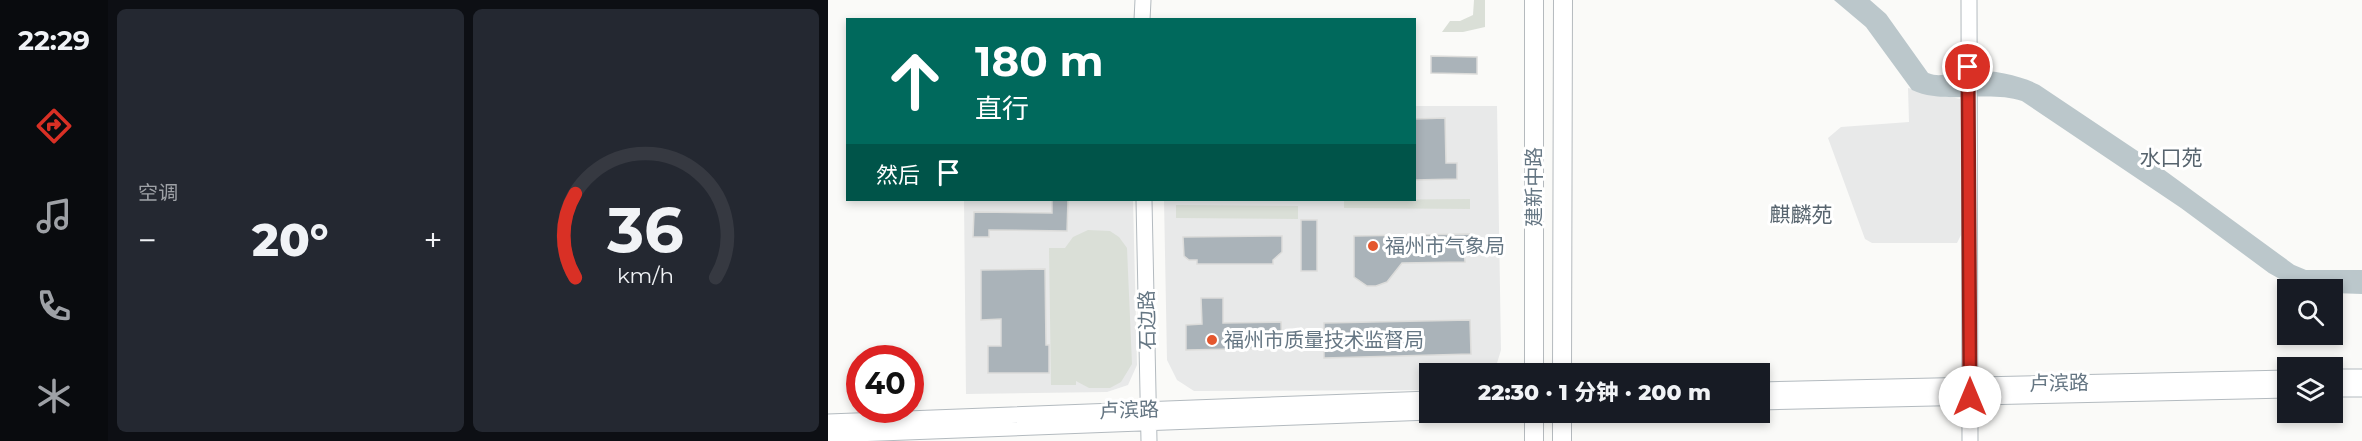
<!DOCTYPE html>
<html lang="zh">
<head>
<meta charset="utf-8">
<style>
	body { margin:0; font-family:Montserrat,"Noto Sans SC",sans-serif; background:#242831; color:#f1f3f6; height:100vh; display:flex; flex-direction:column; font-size:22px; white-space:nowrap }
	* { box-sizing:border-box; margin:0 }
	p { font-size:20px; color:#9ea1a6 }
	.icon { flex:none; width:33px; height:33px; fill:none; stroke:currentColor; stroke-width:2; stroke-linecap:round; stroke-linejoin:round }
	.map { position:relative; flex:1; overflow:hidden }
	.panel { display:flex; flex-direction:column; gap:9px; padding:9px; background:#0d0f14; width:720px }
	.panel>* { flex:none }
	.top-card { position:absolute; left:18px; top:18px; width:570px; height:183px; border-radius:0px; box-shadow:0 3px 9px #0003; background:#00695c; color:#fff; overflow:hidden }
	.buttons { position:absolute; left:1449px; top:279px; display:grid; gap:12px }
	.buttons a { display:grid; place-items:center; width:66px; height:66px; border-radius:0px; background:#171b24; box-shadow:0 3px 9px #0003; font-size:30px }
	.speed { position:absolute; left:18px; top:345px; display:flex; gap:12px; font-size:30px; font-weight:700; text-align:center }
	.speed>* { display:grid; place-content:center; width:78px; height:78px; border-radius:50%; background:#171b24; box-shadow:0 3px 9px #0003; line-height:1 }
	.speed .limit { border:9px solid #d22; background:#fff; color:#111 }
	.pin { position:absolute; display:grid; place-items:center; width:51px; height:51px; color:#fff; margin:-26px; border:3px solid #fff; border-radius:50%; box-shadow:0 2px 6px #0007 }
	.me { position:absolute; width:66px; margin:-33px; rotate:0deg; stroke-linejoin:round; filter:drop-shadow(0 0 4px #0008) }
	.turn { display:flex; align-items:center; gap:21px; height:126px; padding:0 30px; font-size:27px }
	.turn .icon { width:78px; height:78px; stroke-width:2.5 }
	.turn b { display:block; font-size:42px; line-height:51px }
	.then { display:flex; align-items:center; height:57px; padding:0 30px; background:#0003; gap:12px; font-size:22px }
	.big { font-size:45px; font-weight:800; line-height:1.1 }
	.panel .card { flex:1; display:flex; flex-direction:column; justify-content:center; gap:9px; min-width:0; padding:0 21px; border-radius:9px; background:#242831 }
	.panel .dial { align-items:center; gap:0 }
	.dial svg { height:156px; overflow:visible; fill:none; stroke:#363941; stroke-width:7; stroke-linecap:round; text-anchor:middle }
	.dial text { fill:#f1f3f6; stroke:none }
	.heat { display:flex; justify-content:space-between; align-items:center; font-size:33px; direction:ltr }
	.panel .tiles { flex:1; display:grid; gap:9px; grid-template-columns:repeat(2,1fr) }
	.trip { position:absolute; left:591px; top:363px; width:351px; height:60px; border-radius:0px; background:#171b24; box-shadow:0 3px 9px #0003; font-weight:800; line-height:60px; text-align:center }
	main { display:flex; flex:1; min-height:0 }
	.dock { display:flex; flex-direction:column; width:108px; justify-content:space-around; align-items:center; background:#090b0e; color:#9ea1a6 }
	.dock .icon { width:42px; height:42px }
	.dock .active { color:#d93025 }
	.dock b { font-size:27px; color:#f1f3f6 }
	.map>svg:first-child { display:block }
	.built { fill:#e8e9e9 }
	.green { fill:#dadfd7 }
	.water { fill:#bbc7cb }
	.building { fill:#aab3b9; stroke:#dcdcda; stroke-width:1.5 }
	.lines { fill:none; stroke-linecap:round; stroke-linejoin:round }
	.secondary-casing { stroke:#b3babf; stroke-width:17 }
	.primary-casing { stroke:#b5babe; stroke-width:20 }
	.secondary { stroke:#fff; stroke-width:15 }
	.primary { stroke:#fff; stroke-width:18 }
	.route-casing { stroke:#8d1f18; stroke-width:15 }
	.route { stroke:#d93025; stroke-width:10 }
	.poi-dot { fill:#e4572e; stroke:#fff; stroke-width:2 }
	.labels { text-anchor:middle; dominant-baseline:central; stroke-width:6; stroke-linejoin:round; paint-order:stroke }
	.street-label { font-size:20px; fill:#657683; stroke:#fff }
	.poi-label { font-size:20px; fill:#657683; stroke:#fff; text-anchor:start }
	.neighbourhood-label { font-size:21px; fill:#57646e; stroke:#fff }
</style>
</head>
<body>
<main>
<nav class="dock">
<b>22:29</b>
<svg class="icon active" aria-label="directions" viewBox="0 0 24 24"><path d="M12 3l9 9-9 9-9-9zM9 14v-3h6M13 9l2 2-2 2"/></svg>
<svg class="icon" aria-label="music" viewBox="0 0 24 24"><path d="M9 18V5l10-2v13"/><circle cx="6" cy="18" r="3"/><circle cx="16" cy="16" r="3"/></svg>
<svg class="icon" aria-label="phone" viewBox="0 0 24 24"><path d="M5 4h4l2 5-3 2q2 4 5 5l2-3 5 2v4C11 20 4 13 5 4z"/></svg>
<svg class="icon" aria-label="climate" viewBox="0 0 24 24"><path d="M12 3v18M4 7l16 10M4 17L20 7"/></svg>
</nav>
<section class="panel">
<div class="tiles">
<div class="card"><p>空调</p>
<div class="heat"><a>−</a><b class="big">20°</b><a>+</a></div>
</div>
<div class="card dial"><svg viewBox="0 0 100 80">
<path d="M14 69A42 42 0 1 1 86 69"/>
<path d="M14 69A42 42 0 0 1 14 26" stroke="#d93025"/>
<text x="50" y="56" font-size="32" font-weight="700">36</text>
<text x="50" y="72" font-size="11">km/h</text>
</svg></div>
</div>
</section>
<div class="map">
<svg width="1534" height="441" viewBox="0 0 1534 441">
	<rect width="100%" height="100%" fill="#fafaf8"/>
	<!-- built -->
	<path class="built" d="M1080,88L1132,99L1133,235L1129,243H1044L1037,239L1000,138L1013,127L1081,122Z
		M587,106H669L673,350L666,373L602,374L601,390L366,391L349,380L339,360L336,200H586Z
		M136,200H305L309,365L300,385L279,392L138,394Z"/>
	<!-- green -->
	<path class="green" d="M646,0H657V27L635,32H614L622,21H632L645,15Z
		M642,199V209L516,208V200Z
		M348,205L470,206V219L348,218Z
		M260,230L282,231L291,237L299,248L304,364L293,382L282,388H261L248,381V385H223L221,248H237L245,237Z"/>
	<!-- water -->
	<path class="water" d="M1006,0H1042L1058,14L1100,73C1113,78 1119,73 1132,71C1154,68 1191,74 1211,85L1317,156L1466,265L1478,270H1534V294L1505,293L1504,290L1479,289L1459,283L1441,273L1353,208L1194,101C1160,90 1116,105 1084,90L1038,27Z"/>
	<!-- building -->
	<path class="building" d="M603,56L649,57V74L603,73Z
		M617,118L618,163H629V179L586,180V119Z
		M224,200H240L239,231L161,230V237H145L146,212L224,213Z
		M473,220H489V271H473Z
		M642,234V250H636L637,262L574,263L559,282L548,286H539L526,277V236Z
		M454,236V252L445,260V264H369V260H361L356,256L355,237Z
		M217,269L218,345H221V373H160V346H173V319L153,320V270Z
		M373,298H395V323L453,322L454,348L358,350V325L374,324Z
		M642,320L643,354L496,358V323Z"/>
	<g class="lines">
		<!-- secondary casing -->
		<g class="secondary-casing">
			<path id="secondary" d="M1141,0L1142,441
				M314,20L315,0
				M316,200L321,441
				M1504,377H1534
				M1504,389H1534
				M932,390L1460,378
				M932,402L1460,390
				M0,422L602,399
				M0,435L602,412"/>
		</g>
		<!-- primary casing -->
		<g class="primary-casing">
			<path id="primary" d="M706,0V374
				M734,374L735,0
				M706,412V441
				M734,412V441"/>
		</g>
		<!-- secondary -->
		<use href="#secondary" class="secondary"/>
		<!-- primary -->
		<use href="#primary" class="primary"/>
	</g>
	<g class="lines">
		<!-- route casing -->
		<g class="route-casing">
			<path id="route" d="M1140,67L1142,397"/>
		</g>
		<!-- route -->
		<use href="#route" class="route"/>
	</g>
	<!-- markers -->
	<g class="poi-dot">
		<circle cx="545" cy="246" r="6"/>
		<circle cx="384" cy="340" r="6"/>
	</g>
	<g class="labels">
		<!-- street labels -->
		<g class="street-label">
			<text transform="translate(706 187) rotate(-90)">建新中路</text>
			<text transform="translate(319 320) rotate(-91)">石边路</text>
			<text transform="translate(1231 383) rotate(-1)">卢滨路</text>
			<text transform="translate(301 410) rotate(-2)">卢滨路</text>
		</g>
		<!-- poi labels -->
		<g class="poi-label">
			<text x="557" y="246">福州市气象局</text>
			<text x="396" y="340">福州市质量技术监督局</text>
		</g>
		<!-- neighbourhood labels -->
		<g class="neighbourhood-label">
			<text x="1343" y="157">水口苑</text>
			<text x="973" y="214">麒麟苑</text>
		</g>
	</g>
</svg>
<div class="buttons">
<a><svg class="icon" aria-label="search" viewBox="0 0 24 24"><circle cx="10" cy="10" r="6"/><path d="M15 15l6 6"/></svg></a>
<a><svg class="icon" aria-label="layers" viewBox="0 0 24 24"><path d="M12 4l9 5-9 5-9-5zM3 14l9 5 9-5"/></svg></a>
</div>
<div class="speed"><div class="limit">40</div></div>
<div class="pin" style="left:1140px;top:67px;background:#d93025"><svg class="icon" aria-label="arrive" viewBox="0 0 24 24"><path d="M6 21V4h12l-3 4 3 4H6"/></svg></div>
<svg class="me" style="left:1142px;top:397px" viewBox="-20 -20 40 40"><circle r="19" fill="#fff"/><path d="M0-13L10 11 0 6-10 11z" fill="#d93025"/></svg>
<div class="trip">22:30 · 1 分钟 · 200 m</div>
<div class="top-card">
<div class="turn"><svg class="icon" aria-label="ahead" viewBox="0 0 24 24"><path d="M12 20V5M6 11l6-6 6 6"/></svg><div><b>180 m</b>直行</div></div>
<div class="then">然后<svg class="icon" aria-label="arrive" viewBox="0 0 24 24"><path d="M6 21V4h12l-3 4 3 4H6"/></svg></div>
</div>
</div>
</main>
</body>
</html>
